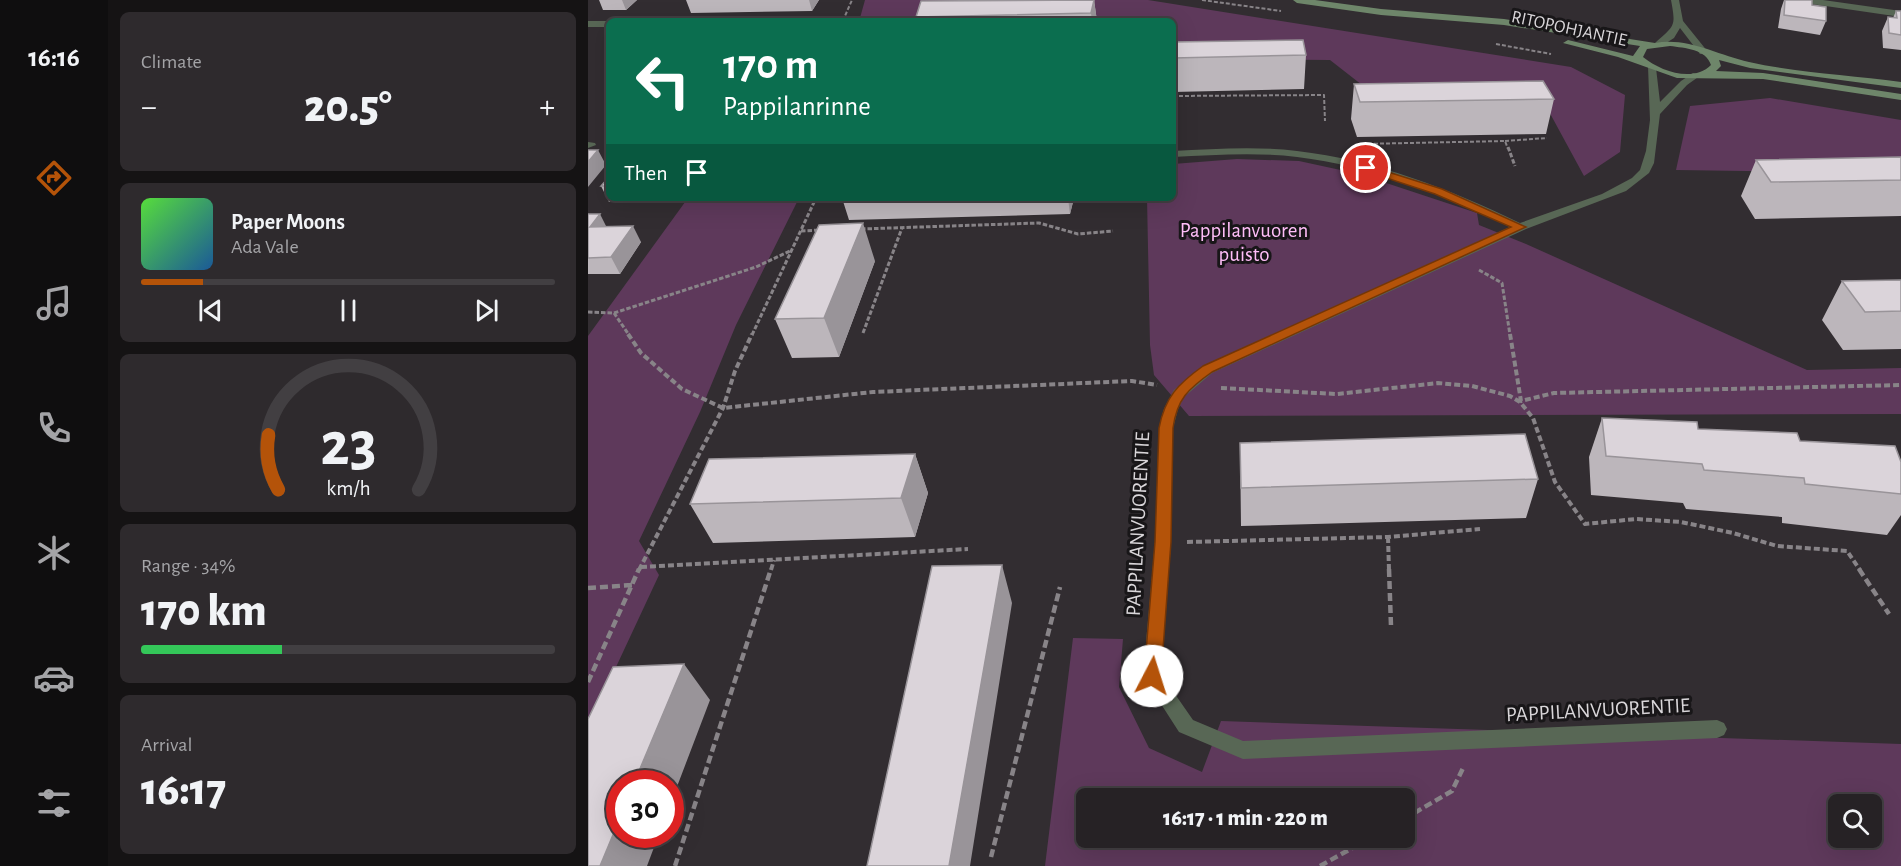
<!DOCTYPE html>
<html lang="en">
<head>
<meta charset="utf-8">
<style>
	body { margin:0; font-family:"Alegreya Sans",sans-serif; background:#2e2a2d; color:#f1f3f6; height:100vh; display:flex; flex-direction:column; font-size:22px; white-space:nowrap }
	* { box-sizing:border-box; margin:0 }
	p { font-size:20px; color:#a4a4a7 }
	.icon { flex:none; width:33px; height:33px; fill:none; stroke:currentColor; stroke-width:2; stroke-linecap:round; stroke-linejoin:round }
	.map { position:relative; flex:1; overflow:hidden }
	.drawer { display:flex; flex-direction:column; gap:12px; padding:12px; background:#151314; width:480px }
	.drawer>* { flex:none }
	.guide { position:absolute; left:18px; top:18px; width:570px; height:183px; border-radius:9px; box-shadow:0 6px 24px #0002,0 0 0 2px #423f42; background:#0b6e4f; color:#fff; overflow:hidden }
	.tools { position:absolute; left:1240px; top:794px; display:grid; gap:12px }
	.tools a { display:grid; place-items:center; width:54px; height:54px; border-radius:9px; background:#262225; box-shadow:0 6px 24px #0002,0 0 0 2px #423f42; font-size:30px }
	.speed { position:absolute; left:18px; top:770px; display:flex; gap:12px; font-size:30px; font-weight:700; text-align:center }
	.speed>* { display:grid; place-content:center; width:78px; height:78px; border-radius:50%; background:#262225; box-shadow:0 6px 24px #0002,0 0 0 2px #423f42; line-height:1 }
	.speed .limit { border:9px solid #d22; background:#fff; color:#111 }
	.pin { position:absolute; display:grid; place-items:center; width:51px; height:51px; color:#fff; margin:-26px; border:3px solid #fff; border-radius:50%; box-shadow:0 2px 6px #0007 }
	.me { position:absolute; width:66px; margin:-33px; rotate:5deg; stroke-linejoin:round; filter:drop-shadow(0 0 4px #0008) }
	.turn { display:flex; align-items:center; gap:21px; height:126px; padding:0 18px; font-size:27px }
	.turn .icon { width:78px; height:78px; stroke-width:2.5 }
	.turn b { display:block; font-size:42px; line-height:51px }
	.then { display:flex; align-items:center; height:57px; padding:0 18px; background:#0003; gap:12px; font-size:22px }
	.big { font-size:45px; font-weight:800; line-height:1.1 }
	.drawer .widget { flex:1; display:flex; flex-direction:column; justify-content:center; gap:9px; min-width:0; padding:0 21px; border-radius:9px; background:#2e2a2d }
	.drawer .dial { align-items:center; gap:0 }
	.dial svg { height:156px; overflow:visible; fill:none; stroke:#423f42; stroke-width:7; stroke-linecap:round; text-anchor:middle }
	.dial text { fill:#f1f3f6; stroke:none }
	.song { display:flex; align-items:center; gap:18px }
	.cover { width:72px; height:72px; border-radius:9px; background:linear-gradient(135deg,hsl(110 70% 55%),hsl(210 70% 35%)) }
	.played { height:6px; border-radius:3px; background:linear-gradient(90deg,#b45309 15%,#423f42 15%) }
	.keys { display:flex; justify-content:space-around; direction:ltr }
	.heat { display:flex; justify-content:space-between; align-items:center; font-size:33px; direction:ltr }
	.charge { height:9px; border-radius:4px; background:linear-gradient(90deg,#34c759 34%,#423f42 0) }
	.trip { position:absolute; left:488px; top:788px; width:339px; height:60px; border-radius:9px; background:#262225; box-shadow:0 6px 24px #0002,0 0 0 2px #423f42; font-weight:800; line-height:60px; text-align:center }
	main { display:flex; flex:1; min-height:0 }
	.dock { display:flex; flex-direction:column; width:108px; justify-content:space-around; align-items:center; background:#0f0e0f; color:#a4a4a7 }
	.dock .icon { width:42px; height:42px }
	.dock .active { color:#b45309 }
	.dock b { font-size:27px; color:#f1f3f6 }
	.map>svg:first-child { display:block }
	.green { fill:#5e395b; fill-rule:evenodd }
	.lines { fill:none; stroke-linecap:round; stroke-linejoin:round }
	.path-far3 { stroke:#888488; stroke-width:2; stroke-dasharray:4 2; stroke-linecap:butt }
	.path-far2 { stroke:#888488; stroke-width:3; stroke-dasharray:4.5 2; stroke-linecap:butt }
	.path-far1 { stroke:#888488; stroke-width:4; stroke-dasharray:6 3; stroke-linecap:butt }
	.path { stroke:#888488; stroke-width:4.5; stroke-dasharray:8 4; stroke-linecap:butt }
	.street { fill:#586755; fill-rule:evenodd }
	.secondary { fill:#6e866a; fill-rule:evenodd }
	.wall { fill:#bcb6bb }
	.shaded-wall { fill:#999499 }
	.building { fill:#dbd4da; stroke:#999499; stroke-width:1.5 }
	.route { fill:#b45309; stroke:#753606; stroke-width:1.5 }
	.labels { text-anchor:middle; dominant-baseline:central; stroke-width:6; stroke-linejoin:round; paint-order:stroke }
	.far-street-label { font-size:18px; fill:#d9d6d9; stroke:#181618 }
	.park-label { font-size:21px; fill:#ffbef8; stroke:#181618 }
	.street-label { font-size:21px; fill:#d9d6d9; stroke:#181618 }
</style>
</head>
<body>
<main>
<nav class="dock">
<b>16:16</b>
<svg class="icon active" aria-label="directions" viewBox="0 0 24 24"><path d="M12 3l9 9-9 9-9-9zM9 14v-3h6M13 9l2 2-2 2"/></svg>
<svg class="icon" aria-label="music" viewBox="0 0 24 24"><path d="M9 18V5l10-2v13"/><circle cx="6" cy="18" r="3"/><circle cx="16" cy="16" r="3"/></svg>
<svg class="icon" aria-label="phone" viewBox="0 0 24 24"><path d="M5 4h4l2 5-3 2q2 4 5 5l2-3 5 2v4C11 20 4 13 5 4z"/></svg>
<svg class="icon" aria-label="climate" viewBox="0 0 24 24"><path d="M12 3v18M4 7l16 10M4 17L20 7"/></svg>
<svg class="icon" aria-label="car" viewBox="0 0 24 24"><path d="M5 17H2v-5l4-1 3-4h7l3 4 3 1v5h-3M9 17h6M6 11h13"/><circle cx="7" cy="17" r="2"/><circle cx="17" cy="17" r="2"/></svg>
<svg class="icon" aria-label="filters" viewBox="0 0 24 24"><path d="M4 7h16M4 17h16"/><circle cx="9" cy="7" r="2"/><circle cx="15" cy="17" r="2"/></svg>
</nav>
<section class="drawer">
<div class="widget"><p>Climate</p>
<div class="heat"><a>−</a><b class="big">20.5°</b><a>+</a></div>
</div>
<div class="widget">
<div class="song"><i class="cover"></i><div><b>Paper Moons</b><p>Ada Vale</p></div></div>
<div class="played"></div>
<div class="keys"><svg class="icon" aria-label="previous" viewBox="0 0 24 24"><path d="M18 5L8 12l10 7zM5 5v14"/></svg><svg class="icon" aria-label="pause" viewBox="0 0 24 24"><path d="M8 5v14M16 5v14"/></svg><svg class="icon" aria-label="next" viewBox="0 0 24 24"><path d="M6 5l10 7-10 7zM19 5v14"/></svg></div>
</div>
<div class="widget dial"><svg viewBox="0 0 100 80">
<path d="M14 69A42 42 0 1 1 86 69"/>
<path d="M14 69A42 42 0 0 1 9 41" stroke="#b45309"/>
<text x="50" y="56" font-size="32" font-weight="700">23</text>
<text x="50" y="72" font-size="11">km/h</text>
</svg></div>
<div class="widget"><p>Range · 34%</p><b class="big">170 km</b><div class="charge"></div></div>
<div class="widget"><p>Arrival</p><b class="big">16:17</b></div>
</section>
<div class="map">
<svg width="1313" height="866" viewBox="0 0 1313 866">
	<rect width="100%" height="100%" fill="#322d31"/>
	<!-- green -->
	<path class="green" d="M277,0H560L983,67L1037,95L1032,152L996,176L952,95L783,92L742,60L585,59V21H276L272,18Z
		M1182,98L1313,120V173L1088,170L1102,106Z
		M649,159L711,161L771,174L889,213L891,225L938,244L1219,370L1313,368V414L601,416L566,375L562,345L559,198H585V164Z
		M100,198H211L148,325L112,412L51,541L71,575L0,727V336Z
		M485,638L535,639L531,687L561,748L614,772L633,721L1313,744V866H457ZM498,798H816V837H498ZM1251,804H1284V837H1251Z"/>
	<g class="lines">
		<!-- path-far3 -->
		<path class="path-far3" d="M614,0L693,11
			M259,21L257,16L264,0
			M908,44L963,54
			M585,96L736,95L737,121
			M917,141L959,138
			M774,144L917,141L920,149"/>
		<!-- path-far2 -->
		<path class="path-far2" d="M920,147L927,166
			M273,229L451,223L490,234L525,231
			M213,231L233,230
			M891,270L914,283L922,335
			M0,312L26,313L168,267L204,250
			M26,313L41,335
			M275,333L314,228
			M164,335L228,198"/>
		<!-- path-far1 -->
		<path class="path-far1" d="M40,334L53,353L94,389L135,408L285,392L544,381L569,385
			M922,334L933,401L966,393L1313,385
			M633,388L749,394L850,383L884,386L922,396L932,402L945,418L967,482L997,524L1048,519L1093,522L1145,533L1189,546L1259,551L1272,570
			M800,537L801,570
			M599,542L800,537L892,529
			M53,567L380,549
			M51,570L135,408L147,371L164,334
			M183,570L186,560"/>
		<!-- path -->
		<path class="path" d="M801,569L803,626
			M1271,569L1301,614
			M0,588L45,585
			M0,682L51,569
			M816,819L864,791L876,766
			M403,857L472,587
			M87,866L183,569
			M732,866L784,837"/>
		<!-- street -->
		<path class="street" d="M1083,0H1091L1095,21L1120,52L1118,54H1112L1092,28L1086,38L1075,45L1067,43C1087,25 1088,27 1083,0Z
			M1213,0H1235L1313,11V17L1217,3Z
			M0,21H21V27H0Z
			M1060,66L1068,68L1072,102L1093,81L1105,73L1113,75L1099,85L1072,114L1066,163L1061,173L1038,191L938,229L624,373L596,397L590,409L585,428L583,542L573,674L605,720L655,741L1129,720L1136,723L1139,729L1136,735L1129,738L655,759L591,732L555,676L567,542L571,428L576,409L586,390L614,367L922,227C855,195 784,166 709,157C668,152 626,155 585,157V151C626,149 668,146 709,151C787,160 862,189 932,223L1014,194L1044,178L1052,170L1058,151L1062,120Z
			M0,142L7,143L8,145L0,148Z"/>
		<!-- secondary -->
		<path class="secondary" d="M705,0H727L793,9L916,19L1067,43C1100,37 1129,55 1161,62C1210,73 1263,75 1313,82V88L1162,68L1131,60L1133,66L1128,71L1175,73L1313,94V100L1175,79L1089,78L1030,57L975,43L980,40L1045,56L1052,46L916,25L793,15L709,3ZM1082,46C1097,48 1118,49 1123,65C1105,83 1072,71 1055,57L1059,49Z"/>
	</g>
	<!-- wall -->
	<path class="wall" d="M11,0H49L38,10H15Z
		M98,0H231L224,11L103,13Z
		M506,0L509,21H329L328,17Z
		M1196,0H1224V5L1238,21L1232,35L1190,28L1193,9Z
		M1308,11H1313V50L1295,48L1294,31L1300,17L1305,18Z
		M585,42L718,55L716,89L585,92Z
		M766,84L966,99L958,134L769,137L763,119Z
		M1313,157V216L1167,219L1153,196L1168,160Z
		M21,177V198H71L68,202H21L13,186Z
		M254,198H486L482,214L261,220Z
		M0,214L19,227L53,242L32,274H0Z
		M287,261L251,357L204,358L187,319Z
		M1313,280V349L1255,350L1234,320L1254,281Z
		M1014,418L1212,441L1313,462V515L1299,535L1194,523V517L1098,509L1095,503L1003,495L1001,457Z
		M652,443L950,479L938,518L653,526Z
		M327,454L340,493L327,537L125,543L102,504Z"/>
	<!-- shaded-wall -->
	<path class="shaded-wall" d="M34,0H49L38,10Z
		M221,0H231L224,11Z
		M506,0L509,21H504L503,13Z
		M10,150L18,165L0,187V162Z
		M480,198H486L482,214Z
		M12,214L20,230L2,227Z
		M275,223L287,261L251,357L236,318Z
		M45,226L53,242L32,274L23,257Z
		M327,454L340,493L327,537L313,498Z
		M414,565L424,603L382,866H361Z
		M96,664L122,700L82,805V783H46Z
		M32,818V834H71L59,866H12Z"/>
	<!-- building -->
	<path class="building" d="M506,0L503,13L328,17L333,1Z
		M1197,0H1224V5L1238,7V21L1196,15Z
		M1308,11H1313V35L1301,33L1300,17L1309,18Z
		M715,40L718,55L585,58V42Z
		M955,81L966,99L772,102L766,84Z
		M0,150H10L0,162Z
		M1313,157V180L1183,182L1168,160Z
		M21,177V186H13Z
		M0,214H12L2,227L45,226L23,257L0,258Z
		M275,223L236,318L187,319L231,225Z
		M1313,280V311L1277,312L1254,281Z
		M1014,418L1109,422L1110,429L1209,433L1212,441L1307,446L1313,462V494L1217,484L1216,478L1116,470L1114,464L1018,456Z
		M937,434L950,479L653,488L652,443Z
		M327,454L313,498L102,504L121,459Z
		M414,565L361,866H279L344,566Z
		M96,664L46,783H32V818L12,866H0V719L25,667Z"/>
	<!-- route -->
	<path class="route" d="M778,165L854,189L938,227L624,372C600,389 589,399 585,428L583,542L573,676L570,681L564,683L558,681L556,676L567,542L571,428C577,397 590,384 615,366L923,227L847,194L774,170L773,168Z"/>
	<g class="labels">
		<!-- far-street labels -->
		<g class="far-street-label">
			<text transform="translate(981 29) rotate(12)">RITOPOHJANTIE</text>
		</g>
		<!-- park labels -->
		<g class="park-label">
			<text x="656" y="230">Pappilanvuoren<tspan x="656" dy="24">puisto</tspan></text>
		</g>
		<!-- street labels -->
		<g class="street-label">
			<text transform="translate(550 524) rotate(-87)">PAPPILANVUORENTIE</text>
			<text transform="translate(1010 710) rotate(-3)">PAPPILANVUORENTIE</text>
		</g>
	</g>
</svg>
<div class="tools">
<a><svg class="icon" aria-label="search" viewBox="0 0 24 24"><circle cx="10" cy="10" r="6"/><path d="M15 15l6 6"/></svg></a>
</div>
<div class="speed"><div class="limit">30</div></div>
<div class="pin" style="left:778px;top:168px;background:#d93025"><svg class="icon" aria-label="arrive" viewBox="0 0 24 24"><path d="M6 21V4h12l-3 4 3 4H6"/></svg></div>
<svg class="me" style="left:564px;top:676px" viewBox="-20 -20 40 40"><circle r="19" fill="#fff"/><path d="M0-13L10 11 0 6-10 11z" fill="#b45309"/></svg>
<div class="trip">16:17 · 1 min · 220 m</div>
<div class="guide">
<div class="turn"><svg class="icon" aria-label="left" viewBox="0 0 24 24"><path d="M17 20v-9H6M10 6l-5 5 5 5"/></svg><div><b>170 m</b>Pappilanrinne</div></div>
<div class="then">Then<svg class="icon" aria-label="arrive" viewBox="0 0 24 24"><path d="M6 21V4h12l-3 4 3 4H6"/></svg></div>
</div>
</div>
</main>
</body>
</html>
